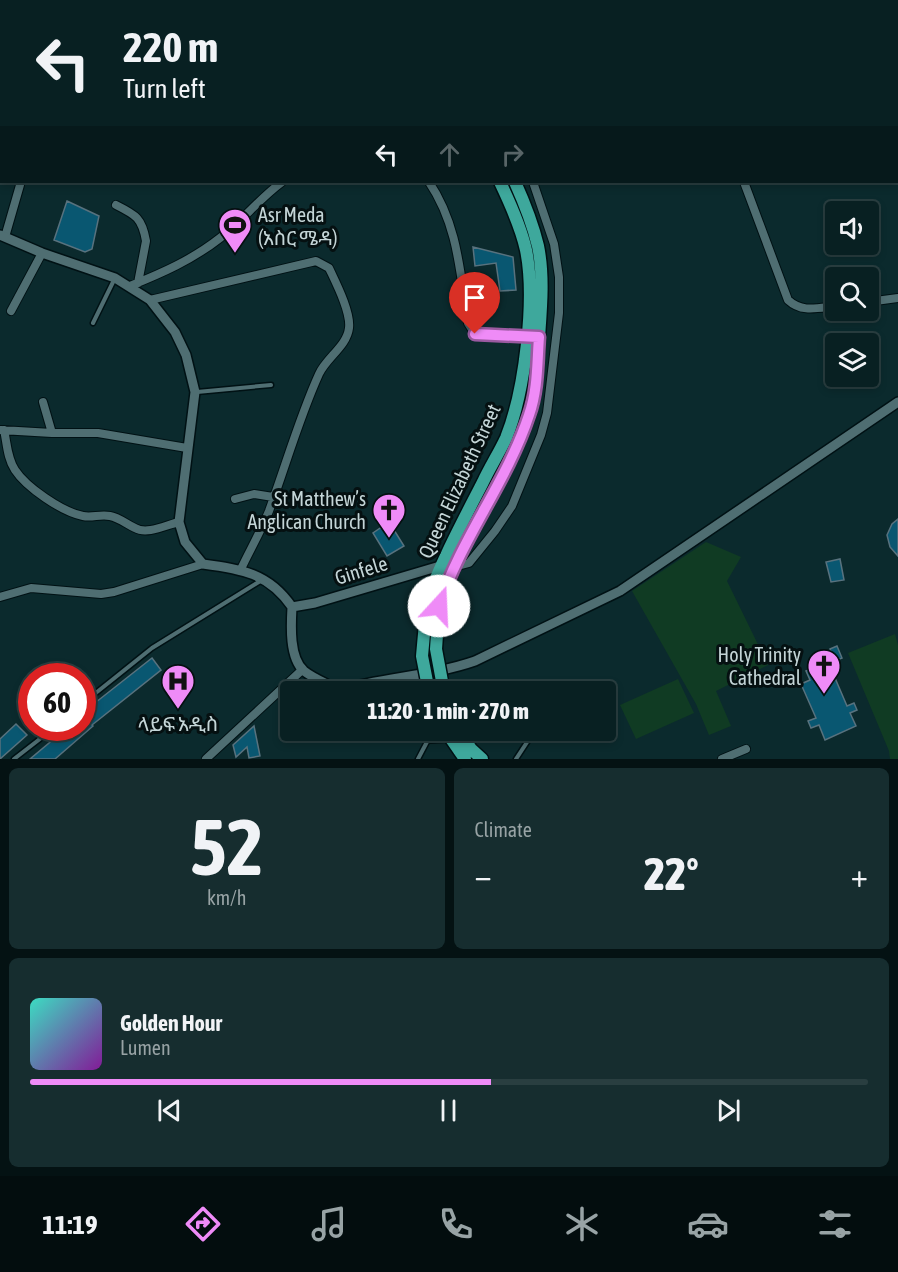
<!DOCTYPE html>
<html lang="en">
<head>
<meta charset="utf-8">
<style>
	body { margin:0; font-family:"Asap Condensed","Noto Sans Ethiopic",sans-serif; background:#162d2f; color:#f1f3f6; height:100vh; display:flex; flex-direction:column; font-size:22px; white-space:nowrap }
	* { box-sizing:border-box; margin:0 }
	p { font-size:20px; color:#98a3a5 }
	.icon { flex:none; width:33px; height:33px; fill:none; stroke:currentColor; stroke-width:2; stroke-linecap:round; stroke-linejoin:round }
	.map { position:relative; height:759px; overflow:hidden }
	.side { display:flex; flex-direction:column; gap:9px; padding:9px; background:#041213; flex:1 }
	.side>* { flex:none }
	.hud { position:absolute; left:0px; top:0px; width:898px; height:183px; box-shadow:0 3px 9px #0003,0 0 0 2px #293e40; background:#082022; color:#f1f3f6; overflow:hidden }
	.controls { position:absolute; left:825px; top:201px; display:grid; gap:12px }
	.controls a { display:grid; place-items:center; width:54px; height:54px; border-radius:6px; background:#082022; box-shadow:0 3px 9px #0003,0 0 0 2px #293e40; font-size:30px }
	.speed { position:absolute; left:18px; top:663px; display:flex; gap:12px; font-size:30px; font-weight:700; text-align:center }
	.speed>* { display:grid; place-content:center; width:78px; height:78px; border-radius:50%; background:#082022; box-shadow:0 3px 9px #0003,0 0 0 2px #293e40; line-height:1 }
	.speed .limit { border:9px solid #d22; background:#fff; color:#111 }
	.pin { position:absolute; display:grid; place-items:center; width:51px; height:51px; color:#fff; margin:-62px -26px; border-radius:50% 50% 50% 0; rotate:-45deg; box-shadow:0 0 6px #0007 }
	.pin .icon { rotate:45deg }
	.me { position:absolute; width:66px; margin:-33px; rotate:20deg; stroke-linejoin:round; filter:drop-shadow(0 0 4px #0008) }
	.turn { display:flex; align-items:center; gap:21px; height:126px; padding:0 24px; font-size:27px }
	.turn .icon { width:78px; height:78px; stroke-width:2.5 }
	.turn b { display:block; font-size:42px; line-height:51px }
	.lanes { display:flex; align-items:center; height:57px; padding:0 24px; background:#0003; justify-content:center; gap:30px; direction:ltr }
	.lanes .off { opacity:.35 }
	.big { font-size:45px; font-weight:800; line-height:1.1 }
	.side .tile { flex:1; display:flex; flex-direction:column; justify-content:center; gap:9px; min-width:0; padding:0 21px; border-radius:9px; background:#162d2f }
	.side .dial { align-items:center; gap:0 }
	.dial b { font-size:78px; line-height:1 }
	.song { display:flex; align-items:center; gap:18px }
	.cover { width:72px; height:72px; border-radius:9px; background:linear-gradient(135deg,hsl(170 70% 55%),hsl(290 70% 35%)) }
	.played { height:6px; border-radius:3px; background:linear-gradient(90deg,#ef8bf7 55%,#293e40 55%) }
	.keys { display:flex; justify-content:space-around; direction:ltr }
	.heat { display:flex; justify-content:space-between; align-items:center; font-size:33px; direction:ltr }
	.side .tiles { flex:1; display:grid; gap:9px; grid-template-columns:1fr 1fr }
	.tile:last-child { grid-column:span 2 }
	.trip { position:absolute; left:280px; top:681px; width:336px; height:60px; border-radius:6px; background:#082022; box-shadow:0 3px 9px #0003,0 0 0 2px #293e40; font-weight:800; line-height:60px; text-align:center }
	.tab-bar { display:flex; height:96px; justify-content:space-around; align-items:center; background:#030d0e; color:#98a3a5 }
	.tab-bar .icon { width:42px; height:42px }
	.tab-bar .active { color:#ef8bf7 }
	.tab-bar b { font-size:27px; color:#f1f3f6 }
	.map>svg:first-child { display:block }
	.green { fill:#103b23 }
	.building { fill:#095771; stroke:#58727e; stroke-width:1.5 }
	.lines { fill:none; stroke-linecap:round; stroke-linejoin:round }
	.service-casing { stroke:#001114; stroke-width:7 }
	.minor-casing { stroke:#001114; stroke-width:10 }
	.tertiary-casing { stroke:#001114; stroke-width:12 }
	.primary-casing { stroke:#001114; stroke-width:15 }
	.service { stroke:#4f6e72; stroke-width:4 }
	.minor { stroke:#4f6e72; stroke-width:8 }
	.tertiary { stroke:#4f6e72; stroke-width:9 }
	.primary { stroke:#3ea89c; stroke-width:12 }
	.primary-bridge-casing { stroke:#001114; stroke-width:15; stroke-linecap:butt }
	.primary-bridge { stroke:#3ea89c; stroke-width:12 }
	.route-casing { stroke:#9b5aa1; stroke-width:15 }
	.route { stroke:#ef8bf7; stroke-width:10 }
	.labels { text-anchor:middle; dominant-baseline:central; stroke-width:6; stroke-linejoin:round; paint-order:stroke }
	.poi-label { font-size:20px; fill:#c4d5d7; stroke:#051011; text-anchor:end }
	.street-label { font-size:20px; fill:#c4d5d7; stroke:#051011 }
</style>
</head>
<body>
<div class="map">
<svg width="898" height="759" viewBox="0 0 898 759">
	<rect width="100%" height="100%" fill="#0b2a2d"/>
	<!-- green -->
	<path class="green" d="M706,542L741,557L727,581L768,665L716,691L731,726L709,735L696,704L632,591Z
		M895,634L898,645V759H890L889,751L848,653Z
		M678,679L694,713L636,739L620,705Z"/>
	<!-- building -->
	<path class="building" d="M67,201L99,216L92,249L85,252L54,240Z
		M473,247L513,257L516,290L500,291L496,263L475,266Z
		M898,519V556L890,547L887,535L892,524Z
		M389,522L404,546L387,556L373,533Z
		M840,559L844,580L831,582L826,562Z
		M837,646L842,658L834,661L830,649Z
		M152,658L161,670L92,725L93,726L55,759H30L67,728H82V715L87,711L86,710Z
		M820,666L824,674L832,671L847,706L854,703L857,710L850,713L856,726L825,740L819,725L811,728L808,721L816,718L801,684L810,680L806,671Z
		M16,724L27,735L0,759V739Z
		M254,726L260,756L249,758L247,747L236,757L233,745Z"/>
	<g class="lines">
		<!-- service casing -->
		<g class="service-casing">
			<path id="service" d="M93,323L115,278
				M197,392L271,385
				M82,704L152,648L262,580
				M14,759L54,728
				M418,759L429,738
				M516,759L535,730"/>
		</g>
		<!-- minor casing -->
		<g class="minor-casing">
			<path id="minor" d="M373,0L376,2
				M572,0L575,2
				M797,0V2
				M86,2L88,0
				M317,2L318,0
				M897,50L898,49
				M0,114L2,110
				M0,123H2
				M429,182C458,225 460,273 468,323L475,334L530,337
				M744,182L788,300C802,313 817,308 836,306
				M116,205C136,215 142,218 146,241L138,283
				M5,237L20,185
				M130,286C162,273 192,260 220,238C242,221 260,198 282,182
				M150,300L316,261L329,268C336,283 351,312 349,328C347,346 326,358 319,374C299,418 286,465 269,511C261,531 250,550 241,569
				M868,302L898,298
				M11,311L42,253
				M43,402L52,433
				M1,430L52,433H98L187,448
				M4,430C7,443 7,458 15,470C26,487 62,512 83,516C92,518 100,514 110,516C120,518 126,524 135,528C147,535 166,525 179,522
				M235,499L254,494L273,497
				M454,567L469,563L495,531L512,506L541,435L547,413L559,313V277L554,244L533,182
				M0,597L31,588L101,594L114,592L203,564
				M206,759L302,670
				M722,759L746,749"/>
		</g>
		<!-- tertiary casing -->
		<g class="tertiary-casing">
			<path id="tertiary" d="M0,235L42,253L115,278L150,300L175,332L186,355L195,392L179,522L185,542L203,564C241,569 269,573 292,607C291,625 289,658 304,671C314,679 330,685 342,692
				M292,607L315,603L440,566H446
				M340,690C384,677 432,676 475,661L620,591L898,402
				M415,730L429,738L449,737"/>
		</g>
		<!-- primary casing -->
		<g class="primary-casing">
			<path id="primary" d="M307,0L310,2
				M333,0L336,2
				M427,601C442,560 463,521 483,482C490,467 499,453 506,438C525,391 536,299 526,250C521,227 510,203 500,182
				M439,606C461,539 506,482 529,415C536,395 536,373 538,352C540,318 545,280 538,246C533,225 524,202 515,182
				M445,730L465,759
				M459,730L471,749L482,759"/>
		</g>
		<!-- service -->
		<use href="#service" class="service"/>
		<!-- minor -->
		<use href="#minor" class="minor"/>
		<!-- tertiary -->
		<use href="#tertiary" class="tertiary"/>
		<!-- primary -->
		<use href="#primary" class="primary"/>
		<!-- primary-bridge casing -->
		<g class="primary-bridge-casing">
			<path id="primary-bridge" d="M427,601L422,656L429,692
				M439,606L436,649L444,692"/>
		</g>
		<!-- primary-bridge -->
		<use href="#primary-bridge" class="primary-bridge"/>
	</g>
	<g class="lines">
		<!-- route casing -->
		<g class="route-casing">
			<path id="route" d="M439,606C461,538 507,482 529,415C538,390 537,363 539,337L475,334"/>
		</g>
		<!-- route -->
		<use href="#route" class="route"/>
	</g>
	<!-- icons -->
	<defs>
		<g id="stadium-pin" transform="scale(1.725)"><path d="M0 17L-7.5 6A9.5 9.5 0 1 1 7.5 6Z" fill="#ef8bf7" stroke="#051011"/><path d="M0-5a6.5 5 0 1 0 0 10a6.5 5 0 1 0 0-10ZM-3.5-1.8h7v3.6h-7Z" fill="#111"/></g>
		<g id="church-pin" transform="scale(1.725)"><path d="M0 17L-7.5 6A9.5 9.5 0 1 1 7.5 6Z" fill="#ef8bf7" stroke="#051011"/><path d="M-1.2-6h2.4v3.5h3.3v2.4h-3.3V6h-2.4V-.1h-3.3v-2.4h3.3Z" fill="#111"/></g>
		<g id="hospital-pin" transform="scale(1.725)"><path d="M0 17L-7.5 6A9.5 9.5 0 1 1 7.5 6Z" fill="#ef8bf7" stroke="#051011"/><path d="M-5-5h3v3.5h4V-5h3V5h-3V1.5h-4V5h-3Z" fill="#111"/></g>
	</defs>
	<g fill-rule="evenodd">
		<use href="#stadium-pin" x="235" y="225"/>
		<use href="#church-pin" x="389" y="510"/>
		<use href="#church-pin" x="824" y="666"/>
		<use href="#hospital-pin" x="178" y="681"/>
	</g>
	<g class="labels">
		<!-- poi labels -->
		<g class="poi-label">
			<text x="258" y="214" text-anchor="start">Asr Meda<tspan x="258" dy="23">(አስር ሜዳ)</tspan></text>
			<text x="366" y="498">St Matthew’s<tspan x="366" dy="23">Anglican Church</tspan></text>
			<text x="801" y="654">Holy Trinity<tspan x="801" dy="23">Cathedral</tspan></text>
			<text x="178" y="723" text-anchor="middle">ላይፍ አዲስ</text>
		</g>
		<!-- street labels -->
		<g class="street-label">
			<text transform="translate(459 481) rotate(-65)">Queen Elizabeth Street</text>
			<text transform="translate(361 570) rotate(-17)">Ginfele</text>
		</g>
	</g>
</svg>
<div class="controls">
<a><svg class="icon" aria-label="sound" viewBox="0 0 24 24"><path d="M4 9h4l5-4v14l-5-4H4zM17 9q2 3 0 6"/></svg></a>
<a><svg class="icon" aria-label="search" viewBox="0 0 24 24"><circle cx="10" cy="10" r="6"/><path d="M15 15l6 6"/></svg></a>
<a><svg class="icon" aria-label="layers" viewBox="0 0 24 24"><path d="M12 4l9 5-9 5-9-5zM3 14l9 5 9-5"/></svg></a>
</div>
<div class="speed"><div class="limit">60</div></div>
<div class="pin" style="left:475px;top:334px;background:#d93025"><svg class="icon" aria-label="arrive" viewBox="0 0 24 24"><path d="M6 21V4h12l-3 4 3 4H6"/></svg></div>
<svg class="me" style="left:439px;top:606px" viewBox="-20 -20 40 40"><circle r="19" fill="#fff"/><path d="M0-13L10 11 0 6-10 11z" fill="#ef8bf7"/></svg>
<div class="trip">11:20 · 1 min · 270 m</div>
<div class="hud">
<div class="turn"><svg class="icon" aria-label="left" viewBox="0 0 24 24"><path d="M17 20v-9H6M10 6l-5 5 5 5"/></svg><div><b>220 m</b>Turn left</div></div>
<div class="lanes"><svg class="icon" aria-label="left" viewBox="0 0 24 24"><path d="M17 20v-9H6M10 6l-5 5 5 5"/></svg><svg class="icon off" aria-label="ahead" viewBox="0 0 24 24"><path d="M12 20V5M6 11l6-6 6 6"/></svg><svg class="icon off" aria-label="right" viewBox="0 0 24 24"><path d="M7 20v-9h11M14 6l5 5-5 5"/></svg></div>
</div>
</div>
<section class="side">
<div class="tiles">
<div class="tile dial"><b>52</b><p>km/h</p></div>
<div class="tile"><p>Climate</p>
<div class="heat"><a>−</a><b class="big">22°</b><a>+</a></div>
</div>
<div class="tile">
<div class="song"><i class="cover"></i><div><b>Golden Hour</b><p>Lumen</p></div></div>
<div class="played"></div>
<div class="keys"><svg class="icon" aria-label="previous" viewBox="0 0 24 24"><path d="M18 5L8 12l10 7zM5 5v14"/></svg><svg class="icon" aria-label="pause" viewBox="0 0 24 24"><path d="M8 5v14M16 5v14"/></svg><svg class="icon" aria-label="next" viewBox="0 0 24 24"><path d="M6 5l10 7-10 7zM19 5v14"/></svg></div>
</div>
</div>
</section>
<nav class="tab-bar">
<b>11:19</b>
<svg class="icon active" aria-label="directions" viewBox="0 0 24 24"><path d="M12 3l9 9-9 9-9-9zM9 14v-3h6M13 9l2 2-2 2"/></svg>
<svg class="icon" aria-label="music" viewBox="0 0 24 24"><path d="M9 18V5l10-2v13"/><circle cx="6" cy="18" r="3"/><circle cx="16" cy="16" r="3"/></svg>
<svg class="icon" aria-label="phone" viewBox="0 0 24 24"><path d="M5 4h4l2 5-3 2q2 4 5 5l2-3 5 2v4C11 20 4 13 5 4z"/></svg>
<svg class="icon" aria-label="climate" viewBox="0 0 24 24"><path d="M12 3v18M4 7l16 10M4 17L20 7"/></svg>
<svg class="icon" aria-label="car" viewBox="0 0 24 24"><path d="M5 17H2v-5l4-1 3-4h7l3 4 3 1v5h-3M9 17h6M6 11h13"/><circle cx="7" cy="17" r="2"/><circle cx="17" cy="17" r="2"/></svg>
<svg class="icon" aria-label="filters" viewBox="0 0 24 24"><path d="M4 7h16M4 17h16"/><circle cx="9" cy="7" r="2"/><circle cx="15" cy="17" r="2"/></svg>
</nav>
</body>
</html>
